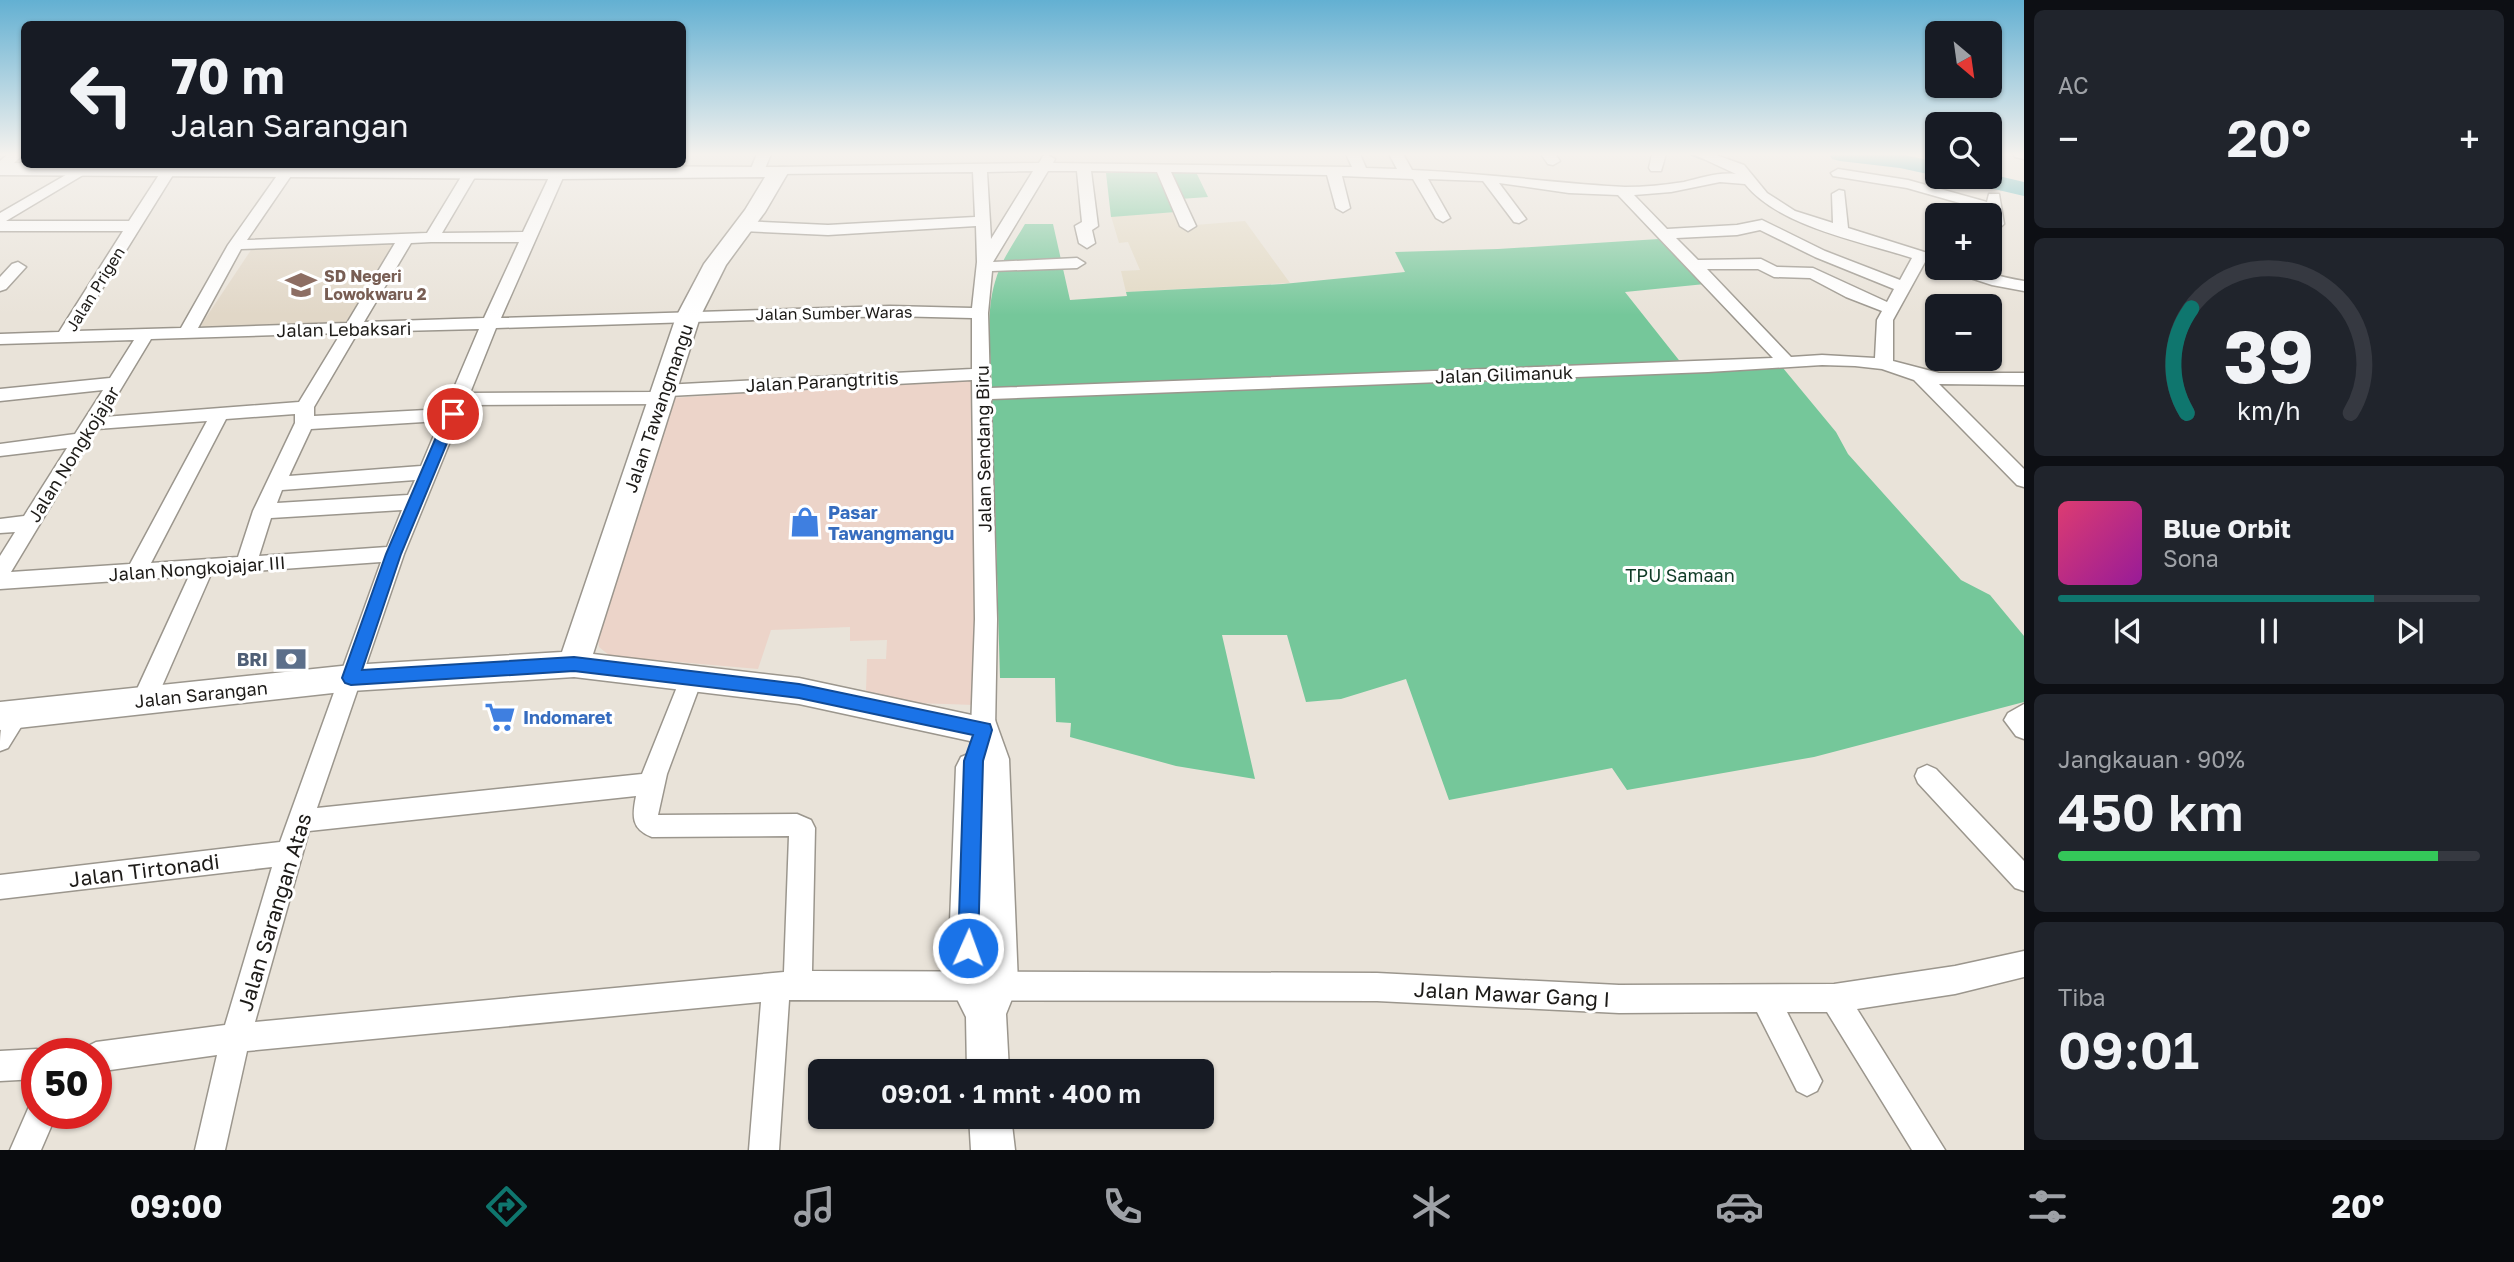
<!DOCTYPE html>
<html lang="id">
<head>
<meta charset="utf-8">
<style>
	body { margin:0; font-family:"Golos Text",sans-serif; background:#20242c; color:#f1f3f6; height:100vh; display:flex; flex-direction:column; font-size:26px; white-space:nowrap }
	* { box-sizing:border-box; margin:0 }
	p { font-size:23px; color:#9ea1a6 }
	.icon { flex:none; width:38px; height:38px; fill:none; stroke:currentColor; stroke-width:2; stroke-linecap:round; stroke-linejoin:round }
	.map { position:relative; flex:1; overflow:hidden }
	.sheet { display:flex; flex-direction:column; gap:10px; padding:10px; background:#0d0f14; width:490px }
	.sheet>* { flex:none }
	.hud { position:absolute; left:21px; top:21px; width:665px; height:147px; border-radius:10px; box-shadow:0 2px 5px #0004; background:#171b24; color:#f1f3f6; overflow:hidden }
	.needle { width:46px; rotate:151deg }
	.tools { position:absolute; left:1925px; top:21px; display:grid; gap:14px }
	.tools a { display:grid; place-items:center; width:77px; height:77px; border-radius:10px; background:#171b24; box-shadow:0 2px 5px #0004; font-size:35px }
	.speed { position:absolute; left:21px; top:1038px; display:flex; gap:14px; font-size:35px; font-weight:700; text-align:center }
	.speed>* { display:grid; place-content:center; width:91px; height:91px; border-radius:50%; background:#171b24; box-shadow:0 2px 5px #0004; line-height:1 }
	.speed .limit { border:10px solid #d22; background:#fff; color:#111 }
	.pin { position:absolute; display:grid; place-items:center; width:60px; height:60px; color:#fff; margin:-30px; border:4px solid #fff; border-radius:50%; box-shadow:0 2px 7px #0007 }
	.me { position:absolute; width:77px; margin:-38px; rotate:2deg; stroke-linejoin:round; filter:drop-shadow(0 0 5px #0008) }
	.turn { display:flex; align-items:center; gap:24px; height:147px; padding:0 35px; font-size:32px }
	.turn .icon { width:91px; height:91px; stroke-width:2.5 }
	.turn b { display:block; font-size:49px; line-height:60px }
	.big { font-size:52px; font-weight:600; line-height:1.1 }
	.sheet .widget { flex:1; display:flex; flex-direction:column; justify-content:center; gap:10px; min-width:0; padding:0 24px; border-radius:10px; background:#20242c }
	.sheet .dial { align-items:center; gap:0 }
	.dial svg { height:182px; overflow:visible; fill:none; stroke:#363941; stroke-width:7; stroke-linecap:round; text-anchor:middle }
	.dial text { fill:#f1f3f6; stroke:none }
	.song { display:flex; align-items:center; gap:21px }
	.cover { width:84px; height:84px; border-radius:10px; background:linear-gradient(135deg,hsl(340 70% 55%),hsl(300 70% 35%)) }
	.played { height:7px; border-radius:4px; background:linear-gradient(90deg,#0f766e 75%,#363941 75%) }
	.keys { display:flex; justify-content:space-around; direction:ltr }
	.heat { display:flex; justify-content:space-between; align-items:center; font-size:38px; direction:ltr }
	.charge { height:10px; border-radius:5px; background:linear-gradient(90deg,#34c759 90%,#363941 0) }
	.trip { position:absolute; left:808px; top:1059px; width:406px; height:70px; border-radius:10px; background:#171b24; box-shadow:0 2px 5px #0004; font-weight:600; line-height:70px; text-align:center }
	.tab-bar { display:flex; height:112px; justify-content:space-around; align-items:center; background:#090b0e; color:#9ea1a6 }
	.tab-bar .icon { width:49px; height:49px }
	.tab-bar .current { color:#0f766e }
	.tab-bar b { font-size:32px; color:#f1f3f6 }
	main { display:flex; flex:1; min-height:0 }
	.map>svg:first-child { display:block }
	.commercial { fill:#ecd4c9 }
	.industrial { fill:#e2d9c4 }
	.built { fill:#e1d7c7 }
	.green { fill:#75c79a }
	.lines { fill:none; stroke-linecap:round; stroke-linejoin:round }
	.stream { stroke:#338084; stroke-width:4.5 }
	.river { fill:#3dabb2; fill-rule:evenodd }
	.street-casing { stroke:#9b968d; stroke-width:3 }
	.secondary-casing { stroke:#9b968d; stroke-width:3 }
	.street { fill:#fff; fill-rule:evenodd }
	.secondary { fill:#fff; fill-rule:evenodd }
	.route { fill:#1a73e8; stroke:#114b97; stroke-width:2 }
	.labels { text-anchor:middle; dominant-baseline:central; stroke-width:6; stroke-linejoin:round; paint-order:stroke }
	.far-education-label { font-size:16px; font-weight:bold; fill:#785e54; stroke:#fff; text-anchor:start }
	.far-street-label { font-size:16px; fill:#1d1b18; stroke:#fff }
	.street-label { font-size:18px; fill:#1d1b18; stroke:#fff }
	.shop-label { font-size:18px; font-weight:bold; fill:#366cbe; stroke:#fff; text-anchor:start }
	.park-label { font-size:18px; fill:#0f3b26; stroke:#fff }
	.service-label { font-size:18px; font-weight:bold; fill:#4e5e75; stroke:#fff; text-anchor:end }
	.near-street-label { font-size:21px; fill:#1d1b18; stroke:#fff }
</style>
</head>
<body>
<main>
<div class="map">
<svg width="2024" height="1150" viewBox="0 0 2024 1150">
	<rect width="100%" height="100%" fill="#e9e3d9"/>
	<!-- commercial -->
	<path class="commercial" d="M964,378L975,384L981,698L975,705L915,703L866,691L867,659H886L887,640L850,641V627L771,630L758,669L610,656L599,647L598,638L645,475L673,398Z"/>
	<!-- industrial -->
	<path class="industrial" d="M1176,212L1182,226L1245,221L1290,283L1126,292L1121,271L1140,270L1128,242L1119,243L1111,216Z"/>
	<!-- built -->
	<path class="built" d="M403,240L352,324L204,328L201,325L253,247Z"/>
	<!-- green -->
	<path class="green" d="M1196,172L1208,197L1180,199L1170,173Z
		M1106,173H1157L1176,212L1111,217Z
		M1025,224H1053L1070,300L1127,296L1126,292L1283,284L1405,272L1395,252L1498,249L1659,239L1705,284L1625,292L1682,364L992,390C991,356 985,315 995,282C1001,260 1014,243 1025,224Z
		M1783,368L1836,432L1848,454L1961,580L1990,595L2024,636V702L1814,757L1627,790L1612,768L1449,800L1406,679L1341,699L1306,702L1287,635H1222L1255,779L1176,766L1070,737L1071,723L1056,722L1055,678H1000L992,399Z"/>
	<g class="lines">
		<!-- stream -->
		<path class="stream" d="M1692,154L1703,158"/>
		<!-- river -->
		<path class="river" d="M1829,154H1900L1937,162V176L1900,168L1840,161L1832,159Z
			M1990,174L2024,182V196L1964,182L1960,177H1990Z"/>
		<!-- street casing -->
		<g class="street-casing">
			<path id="street" d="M8,154H23L5,172L0,173V161Z
				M757,154H771L764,171L757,175L750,171Z
				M1346,154H1360L1366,168L1397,169L1389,154H1403L1412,170C1483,173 1554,183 1625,187C1644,187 1665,185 1684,182C1701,178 1718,172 1736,174L1693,154H1713L1744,165L1767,193L1795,211L1833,223L1832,194L1839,190L1844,191L1848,228L1937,256V266L1925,262L1893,320V361L1939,373H2024V385L1939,384L2024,469V487L2017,485L1914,380L1882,369L1855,366L1822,365L1708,372L991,399L997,619L995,730L991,737L983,740L975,737L971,730L975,619L972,380L669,396L667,402L661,404L465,405L404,554L317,808L642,774L681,677L684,671L692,668L700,671L703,677L667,774L658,815L797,814L811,820L815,828L812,971L1377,973L1619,985L1834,984L1955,966L2024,951V977L1955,994L1857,1009L1945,1150H1912L1827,1012H1787L1822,1081L1817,1091L1807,1096L1797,1091L1757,1012L1619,1013L1377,1001L789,1000L779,1150H749L761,1002L247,1051L225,1150H195L217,1055L96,1072V1054H83L86,1047L96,1042L225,1025L272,867L0,899V875L280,842L381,562L211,574L156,700L152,707L144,709L136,707L132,700L189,576L0,589V556L15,532L0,533V519L24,516L67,448L0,456V444L75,434L103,390L0,401V389L110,378L134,340L0,344V334L59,332L123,231H0V213L83,165L90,169L88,172L6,221H129L164,167H174L176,170L76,331L181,328L228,245L283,167L288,166L295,170L247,240L427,233L464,172L471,168L478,172L442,233L523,232L551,173L553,170H563L565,173L501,318L890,306L972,308L977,262L976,226L828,235L742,231L734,226L742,221L828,225L975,217L973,172L774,174L772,171L779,167L1039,163L1043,156L1048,155L1055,159L1053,163L1352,167ZM1033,171L991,239L987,172ZM1048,171H1077L1082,222L1075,226L1079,243L1087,248L1095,243L1092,230L1098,226L1091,171L1157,172L1180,226L1188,231L1196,226L1171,172L1327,175L1336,208L1343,212L1350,208L1342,176L1413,179L1436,218L1443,222L1450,218L1428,179L1483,181L1514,222L1519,223L1526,219L1499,183L1569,193L1618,195L1773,358L990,388L988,313L992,271L1077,268L1085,263L1077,258L993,262ZM1720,182L1745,184C1780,227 1860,241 1912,258L1900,280L1825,251L1762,220L1737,225L1667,229L1634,195L1671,192ZM1760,230L1815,257L1894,289L1887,302L1813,268L1777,267L1761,259L1698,260L1676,238L1737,235ZM431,242H519L484,318L364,322L411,243ZM395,243L347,323L198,328L241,249ZM1707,269H1758L1774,277L1810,278L1846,297L1882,311L1877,320L1875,358L1822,355L1791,357ZM890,316L972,318V369L663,385L657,387L655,392L470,393L496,328ZM479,329L445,409L314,416V407L358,332ZM341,333L299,402L104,417L151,339ZM295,414V423L253,511L238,557L151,563L226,419ZM207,421L130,564L11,572L97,429ZM440,421L421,466L289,476L311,429ZM415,480L408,495L277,503L282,490ZM402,510L387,547L259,556L271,518ZM636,796C632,816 631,829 652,837L789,836L784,972L255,1022L309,831Z
				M1541,154H1555L1560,161L1553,165L1548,164Z
				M1652,154H1666L1661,171H1651L1649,168Z
				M2013,154H2024V159L2015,157Z
				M1838,169L1908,180L1987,202L1989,194H1999L2004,224L1995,232L1990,233L1988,211L1907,188L1833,176L1831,173Z
				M18,262L26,267L6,289L0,291V277L12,264Z
				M1947,268C1974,267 1998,277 2024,281V291L1992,285L1949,271Z
				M17,704L25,707L29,714L8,748L0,751C0,733 0,711 17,704Z
				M2024,704V739L2016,736L2004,720L2008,713Z
				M1927,765L1936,769L2024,861V891L2015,888L1918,783L1915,776L1918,769Z
				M37,1049L47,1054H37V1079L0,1081V1051Z
				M37,1100V1113H57L41,1150H10L31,1102Z"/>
		</g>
		<!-- secondary casing -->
		<g class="secondary-casing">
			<path id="secondary" d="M0,163L786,167L789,171L765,212L726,265L700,317L593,654L799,678L995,720L1009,759L1018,984L1006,1014L1009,1071H967L966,1017L951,987L949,948L956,767L961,757L973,752L970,741L799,704L574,677L351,691L0,730V702L351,665L562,652L676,317L704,264L745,210L765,177L558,179L0,175Z
				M969,1116H1011L1015,1150H971Z"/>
		</g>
		<!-- street -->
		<use href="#street" class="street"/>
		<!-- secondary -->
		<use href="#secondary" class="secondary"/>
	</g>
	<!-- sky -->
	<linearGradient id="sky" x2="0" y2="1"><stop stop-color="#63b0d2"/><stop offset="0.49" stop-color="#f5f2ee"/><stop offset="1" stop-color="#f5f2ee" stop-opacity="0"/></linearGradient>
	<rect width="2024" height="315" fill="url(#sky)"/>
	<!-- route -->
	<path class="route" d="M453,409L459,414L401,554L362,670L574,657L799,684L990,724L992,730L983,761L978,948L975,955L968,958L961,955L958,948L964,761L973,735L799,698L574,671L351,685L345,683L342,678L386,554L446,414Z"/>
	<!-- icons -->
	<defs>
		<g id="school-bare" transform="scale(2.415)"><path d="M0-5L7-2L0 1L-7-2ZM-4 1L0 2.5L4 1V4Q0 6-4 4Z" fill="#8d6e63" stroke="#fff" stroke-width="2.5" paint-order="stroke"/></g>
		<g id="shop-bare" transform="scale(2.415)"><path d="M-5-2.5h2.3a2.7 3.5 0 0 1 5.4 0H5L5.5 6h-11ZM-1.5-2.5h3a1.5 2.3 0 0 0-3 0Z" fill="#3f7fe0" stroke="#fff" stroke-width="2.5" paint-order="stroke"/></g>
		<g id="bank-bare" transform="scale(2.415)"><path d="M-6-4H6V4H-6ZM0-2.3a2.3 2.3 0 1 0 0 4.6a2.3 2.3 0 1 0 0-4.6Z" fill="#5c6f8a" stroke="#fff" stroke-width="2.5" paint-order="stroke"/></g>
		<g id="supermarket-bare" transform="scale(2.415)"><path d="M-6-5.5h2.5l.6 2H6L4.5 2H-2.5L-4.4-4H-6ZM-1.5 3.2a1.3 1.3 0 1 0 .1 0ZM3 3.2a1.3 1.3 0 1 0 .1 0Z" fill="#3f7fe0" stroke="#fff" stroke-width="2.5" paint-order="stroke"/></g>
	</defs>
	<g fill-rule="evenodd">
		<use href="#school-bare" x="301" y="285"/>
		<use href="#shop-bare" x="805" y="522"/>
		<use href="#bank-bare" x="291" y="659"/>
		<use href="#supermarket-bare" x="500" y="717"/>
	</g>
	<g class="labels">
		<!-- far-education labels -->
		<g class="far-education-label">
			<text x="324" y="276">SD Negeri<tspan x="324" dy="18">Lowokwaru 2</tspan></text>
		</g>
		<!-- far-street labels -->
		<g class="far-street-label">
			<text transform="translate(95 289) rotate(-58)">Jalan Prigen</text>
			<text transform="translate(834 313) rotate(-1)">Jalan Sumber Waras</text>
		</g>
		<!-- street labels -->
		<g class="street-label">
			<text transform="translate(344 329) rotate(-1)">Jalan Lebaksari</text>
			<text transform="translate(1504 374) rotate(-2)">Jalan Gilimanuk</text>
			<text transform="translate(822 381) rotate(-3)">Jalan Parangtritis</text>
			<text transform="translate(658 408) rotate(-71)">Jalan Tawangmangu</text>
			<text transform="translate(983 449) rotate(-91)">Jalan Sendang Biru</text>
			<text transform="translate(73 454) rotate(-58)">Jalan Nongkojajar</text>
			<text transform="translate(197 568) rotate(-4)">Jalan Nongkojajar III</text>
			<text transform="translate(201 694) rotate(-6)">Jalan Sarangan</text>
		</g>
		<!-- shop labels -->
		<g class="shop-label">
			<text x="828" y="512">Pasar<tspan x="828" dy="21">Tawangmangu</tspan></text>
			<text x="523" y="717">Indomaret</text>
		</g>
		<!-- park labels -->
		<g class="park-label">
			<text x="1680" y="575">TPU Samaan</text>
		</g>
		<!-- service labels -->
		<g class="service-label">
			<text x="268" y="659">BRI</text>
		</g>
		<!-- near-street labels -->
		<g class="near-street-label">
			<text transform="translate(144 870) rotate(-7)">Jalan Tirtonadi</text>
			<text transform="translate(274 912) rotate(-73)">Jalan Sarangan Atas</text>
			<text transform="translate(1512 994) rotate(3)">Jalan Mawar Gang I</text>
		</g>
	</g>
</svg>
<div class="tools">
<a><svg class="needle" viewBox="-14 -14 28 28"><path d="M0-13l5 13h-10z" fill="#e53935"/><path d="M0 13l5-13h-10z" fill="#9ea1a6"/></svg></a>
<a><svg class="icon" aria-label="search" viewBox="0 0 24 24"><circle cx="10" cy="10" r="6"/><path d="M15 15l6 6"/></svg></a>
<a>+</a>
<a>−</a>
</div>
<div class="speed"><div class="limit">50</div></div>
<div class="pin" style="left:453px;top:414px;background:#d93025"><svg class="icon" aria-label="arrive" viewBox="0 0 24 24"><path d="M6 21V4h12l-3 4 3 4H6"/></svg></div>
<svg class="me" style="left:968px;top:948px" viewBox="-20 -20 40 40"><circle r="17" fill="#1a73e8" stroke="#fff" stroke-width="3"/><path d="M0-11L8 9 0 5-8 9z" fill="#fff"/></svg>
<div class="trip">09:01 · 1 mnt · 400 m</div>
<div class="hud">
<div class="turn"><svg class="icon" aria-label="left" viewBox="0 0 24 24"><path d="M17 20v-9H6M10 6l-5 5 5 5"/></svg><div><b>70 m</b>Jalan Sarangan</div></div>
</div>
</div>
<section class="sheet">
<div class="widget"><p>AC</p>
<div class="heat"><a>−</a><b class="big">20°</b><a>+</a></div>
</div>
<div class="widget dial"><svg viewBox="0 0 100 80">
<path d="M14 69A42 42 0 1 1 86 69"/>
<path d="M14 69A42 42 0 0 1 16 23" stroke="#0f766e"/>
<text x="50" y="56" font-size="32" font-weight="700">39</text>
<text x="50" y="72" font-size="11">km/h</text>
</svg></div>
<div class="widget">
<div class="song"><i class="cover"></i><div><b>Blue Orbit</b><p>Sona</p></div></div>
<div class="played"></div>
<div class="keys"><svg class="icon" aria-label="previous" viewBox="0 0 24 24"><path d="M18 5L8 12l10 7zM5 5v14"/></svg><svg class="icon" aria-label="pause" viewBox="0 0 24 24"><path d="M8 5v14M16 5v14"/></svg><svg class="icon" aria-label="next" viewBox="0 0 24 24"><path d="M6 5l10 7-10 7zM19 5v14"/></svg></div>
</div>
<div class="widget"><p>Jangkauan · 90%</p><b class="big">450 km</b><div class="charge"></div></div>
<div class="widget"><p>Tiba</p><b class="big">09:01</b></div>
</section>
</main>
<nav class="tab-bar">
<b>09:00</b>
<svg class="icon current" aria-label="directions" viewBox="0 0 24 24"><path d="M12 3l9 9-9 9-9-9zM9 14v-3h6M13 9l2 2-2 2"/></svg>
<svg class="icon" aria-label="music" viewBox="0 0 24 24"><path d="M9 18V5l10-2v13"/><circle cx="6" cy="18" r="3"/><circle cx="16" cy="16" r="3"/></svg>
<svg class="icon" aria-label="phone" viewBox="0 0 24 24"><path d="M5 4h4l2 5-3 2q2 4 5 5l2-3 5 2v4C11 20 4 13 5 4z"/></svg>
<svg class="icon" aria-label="climate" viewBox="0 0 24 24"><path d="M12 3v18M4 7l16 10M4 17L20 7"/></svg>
<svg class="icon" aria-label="car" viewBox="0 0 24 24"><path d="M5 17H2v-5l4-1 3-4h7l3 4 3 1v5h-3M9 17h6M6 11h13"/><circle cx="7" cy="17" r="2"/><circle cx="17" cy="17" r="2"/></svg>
<svg class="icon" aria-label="filters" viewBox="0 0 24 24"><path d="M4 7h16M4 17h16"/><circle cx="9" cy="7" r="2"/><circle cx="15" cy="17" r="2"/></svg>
<b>20°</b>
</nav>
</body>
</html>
